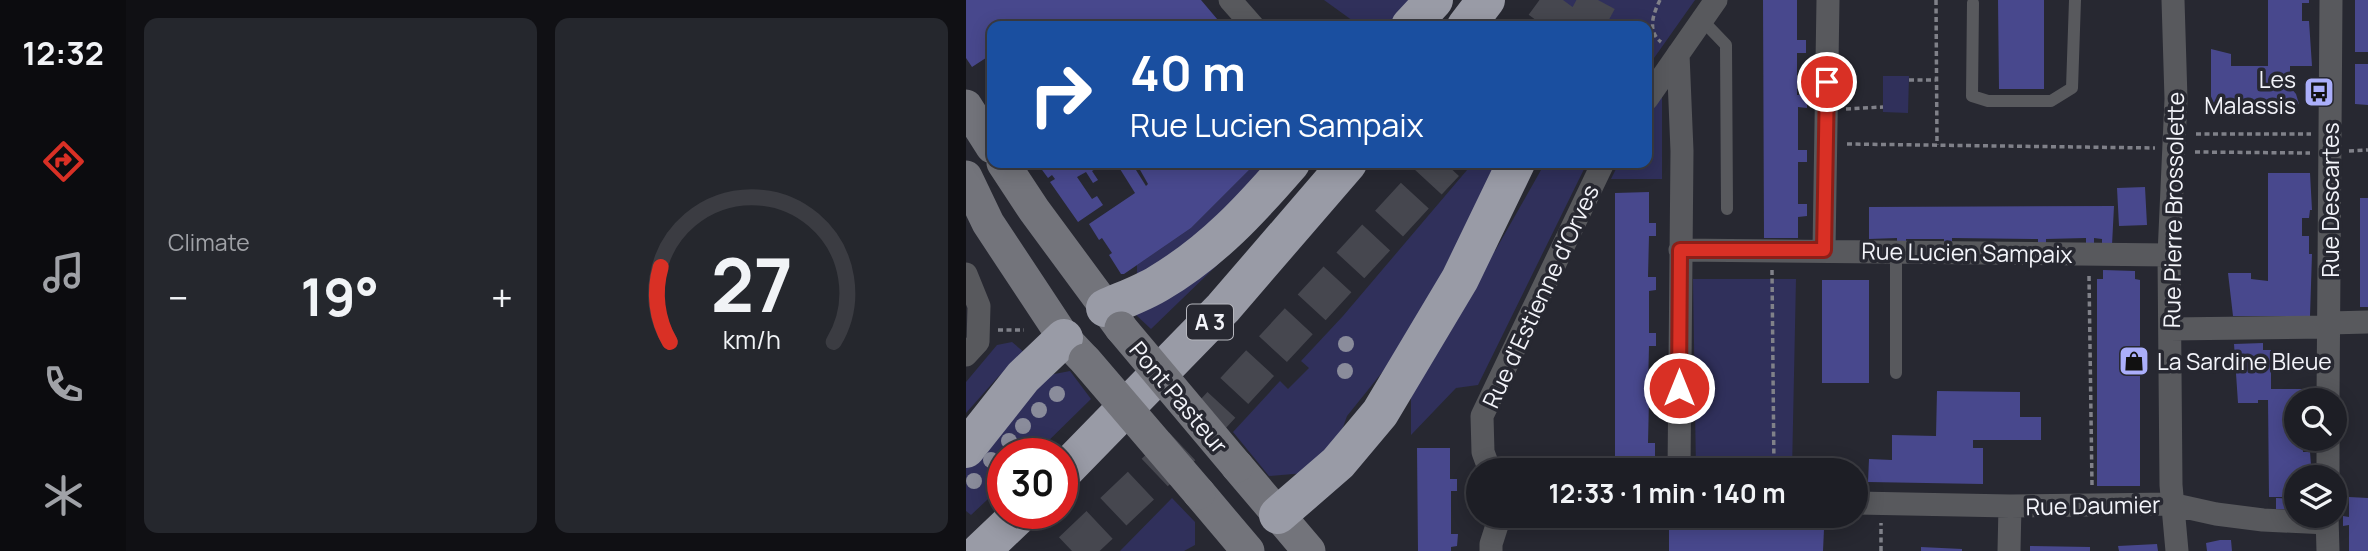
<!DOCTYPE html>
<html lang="en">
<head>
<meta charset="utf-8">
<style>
	body { margin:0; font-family:Manrope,sans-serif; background:#25272d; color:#f1f3f6; height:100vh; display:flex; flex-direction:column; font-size:26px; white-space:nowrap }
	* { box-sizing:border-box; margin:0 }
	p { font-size:23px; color:#a0a2a7 }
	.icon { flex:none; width:38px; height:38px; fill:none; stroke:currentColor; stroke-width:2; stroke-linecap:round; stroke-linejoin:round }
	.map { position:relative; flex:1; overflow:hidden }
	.drawer { display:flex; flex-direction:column; gap:18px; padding:18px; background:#101014; width:840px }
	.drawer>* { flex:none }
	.hud { position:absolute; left:21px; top:21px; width:665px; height:147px; border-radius:14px; box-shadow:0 4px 18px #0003,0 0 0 2px #3b3c42; background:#1a4fa0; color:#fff; overflow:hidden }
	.buttons { position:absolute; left:1318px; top:388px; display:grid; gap:14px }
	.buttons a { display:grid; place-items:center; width:63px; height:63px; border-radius:50%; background:#1d1e25; box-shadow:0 4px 18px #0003,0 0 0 2px #3b3c42; font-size:35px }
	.speed { position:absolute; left:21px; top:438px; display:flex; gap:14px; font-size:35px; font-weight:700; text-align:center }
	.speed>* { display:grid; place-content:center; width:91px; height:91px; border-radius:50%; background:#1d1e25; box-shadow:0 4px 18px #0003,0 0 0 2px #3b3c42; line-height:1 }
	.speed .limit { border:10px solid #d22; background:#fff; color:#111 }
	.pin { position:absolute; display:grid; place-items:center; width:60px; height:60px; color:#fff; margin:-30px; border:4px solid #fff; border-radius:50%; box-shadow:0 2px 7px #0007 }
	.me { position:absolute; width:77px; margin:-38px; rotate:0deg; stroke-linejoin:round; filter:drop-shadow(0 0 5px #0008) }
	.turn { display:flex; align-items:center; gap:24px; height:147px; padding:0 28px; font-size:32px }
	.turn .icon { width:91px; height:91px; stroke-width:2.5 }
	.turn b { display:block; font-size:49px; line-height:60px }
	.big { font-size:52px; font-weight:700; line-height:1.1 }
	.drawer .card { flex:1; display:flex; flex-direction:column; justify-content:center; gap:10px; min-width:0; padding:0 24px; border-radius:14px; background:#25272d }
	.drawer .dial { align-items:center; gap:0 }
	.dial svg { height:182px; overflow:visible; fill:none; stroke:#3b3c42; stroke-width:7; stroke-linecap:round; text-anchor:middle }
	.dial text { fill:#f1f3f6; stroke:none }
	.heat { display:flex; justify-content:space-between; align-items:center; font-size:38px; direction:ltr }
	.drawer .tiles { flex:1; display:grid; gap:18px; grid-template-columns:repeat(2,1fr) }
	.trip { position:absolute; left:500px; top:458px; width:402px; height:70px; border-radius:35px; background:#1d1e25; box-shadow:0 4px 18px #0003,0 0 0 2px #3b3c42; font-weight:700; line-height:70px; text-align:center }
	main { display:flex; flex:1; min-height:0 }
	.menu { display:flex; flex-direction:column; width:126px; justify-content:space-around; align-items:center; background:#0c0c0f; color:#a0a2a7 }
	.menu .icon { width:49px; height:49px }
	.menu .current { color:#d93025 }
	.menu b { font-size:32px; color:#f1f3f6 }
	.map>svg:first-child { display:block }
	.green { fill:#30305b }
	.building { fill:#48488d; fill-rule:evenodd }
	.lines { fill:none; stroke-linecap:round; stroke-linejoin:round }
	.highway-tunnel { stroke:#46474f; stroke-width:38; stroke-dasharray:38 19; stroke-linecap:butt }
	.path { stroke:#808189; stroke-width:3.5; stroke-dasharray:5 3.5; stroke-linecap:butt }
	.lane { stroke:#58595d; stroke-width:12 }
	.street { stroke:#58595d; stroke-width:23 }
	.secondary { stroke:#73747b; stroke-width:33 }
	.highway { stroke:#999ba6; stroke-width:38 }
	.secondary-bridge { stroke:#73747b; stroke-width:33 }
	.tree { fill:#8a8c9b }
	.route-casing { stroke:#8d1f18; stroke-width:18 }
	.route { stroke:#d93025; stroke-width:12 }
	.labels { text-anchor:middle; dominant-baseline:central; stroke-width:7; stroke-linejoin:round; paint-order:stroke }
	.shield { fill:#272831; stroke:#b6b7be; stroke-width:2 }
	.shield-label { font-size:21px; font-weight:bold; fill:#f3f4fa }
	.poi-label { font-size:23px; fill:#f3f4fa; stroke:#272831; text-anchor:end }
	.street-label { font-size:23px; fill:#f3f4fa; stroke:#272831 }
</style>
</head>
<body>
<main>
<nav class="menu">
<b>12:32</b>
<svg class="icon current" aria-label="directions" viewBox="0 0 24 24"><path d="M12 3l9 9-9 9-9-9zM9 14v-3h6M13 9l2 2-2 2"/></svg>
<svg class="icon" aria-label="music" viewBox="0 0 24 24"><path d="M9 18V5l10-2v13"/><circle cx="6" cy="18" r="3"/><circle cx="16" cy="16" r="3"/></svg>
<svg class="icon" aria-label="phone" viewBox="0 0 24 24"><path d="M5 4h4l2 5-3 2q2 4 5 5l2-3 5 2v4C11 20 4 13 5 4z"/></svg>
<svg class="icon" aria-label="climate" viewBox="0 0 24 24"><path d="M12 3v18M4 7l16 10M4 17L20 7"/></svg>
</nav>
<section class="drawer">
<div class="tiles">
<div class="card"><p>Climate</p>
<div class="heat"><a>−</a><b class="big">19°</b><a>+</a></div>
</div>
<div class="card dial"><svg viewBox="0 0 100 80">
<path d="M14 69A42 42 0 1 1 86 69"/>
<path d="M14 69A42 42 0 0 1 10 36" stroke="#d93025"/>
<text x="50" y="56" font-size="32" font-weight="700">27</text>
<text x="50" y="72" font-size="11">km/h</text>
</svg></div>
</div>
</section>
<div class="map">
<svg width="1402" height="551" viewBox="0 0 1402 551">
	<rect width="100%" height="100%" fill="#272831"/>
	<!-- green -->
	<path class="green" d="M358,0H454L428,26H394Z
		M585,0H729L681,68V26H566Z
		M917,76H943L942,113L917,112Z
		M696,90V179H645L653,163H681V110Z
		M290,163H302L250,220L171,280V265L225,228Z
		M507,163H535L463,314L381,416L375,433L339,473L303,476L267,432L314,381L322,389L343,368L335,361L377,316Z
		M579,163H621L512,385L490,388L445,435V398L520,247L529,251Z
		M275,242L185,329L169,314Z
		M727,279H830L826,471H730Z
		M46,342L59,353L32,377L0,413V382L31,345Z
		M104,371L125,399L70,453H37V485L5,515L0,511V465L78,376Z
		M206,498L229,522V545L218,551H154Z"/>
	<!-- building -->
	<path class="building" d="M0,0H235L257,26H26V54L6,67L0,58Z
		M797,0H831V40H840V53H831V95H841V108L832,107V150H841V162H832V204H841V216L832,217V238H798Z
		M1032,0H1078V89H1033Z
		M1302,0H1343V3H1336V21H1343L1346,66H1324V87L1330,94L1333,104H1245V49L1265,54V66H1302Z
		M1389,0H1402V52H1389Z
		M1389,64H1402V105L1389,104Z
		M71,163H139L126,171L132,180L127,183L120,172L111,177L126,199L131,196L137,205L112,222L84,182L89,179L86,175L82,178Z
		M163,163H290L225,228L158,274H155L143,255L146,253L136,238L133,240L123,224L169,193L154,169ZM173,168L182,184L180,186L170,170Z
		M1302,173H1344L1346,210H1344L1343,218H1336V236H1343V254H1346L1344,316H1267L1262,273H1285V279L1302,281Z
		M1179,187L1181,225L1153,226L1151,188Z
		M683,192V223H690V236H683L682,277H690V290L683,291V333H690V346H683L682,388H689V401L683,400L682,443H689V456H683L682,471H649V193Z
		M1394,198H1402V307H1394Z
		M1148,206L1146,245H1136V239L1128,238V245H1120V238L1080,239V245H1072V239L986,238V244L978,245V239H940V245H931V238L903,239V207Z
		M1137,270L1169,271V279L1174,280V486H1131V279H1137Z
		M856,280H903V383H856Z
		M1297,343V350H1305V389H1344V401H1330V439H1337V452H1344L1346,478H1330V497H1303L1302,400H1292V403H1272L1268,344Z
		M971,391L1054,392V417H1075V440H1007V448H1017V484L902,482L903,459L926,460V435L970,436Z
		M451,448H484V479H491V491H485V534H492L491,546L485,547V551H452Z
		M1383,497L1402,498V551H1383V525L1377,526V516L1383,517Z
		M1310,498L1330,499V510L1310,509Z
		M703,528L717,530L858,529L857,551H703Z
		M1254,540H1265L1266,551H1241L1240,543Z
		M1191,544L1192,551H1153L1152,546Z
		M1064,546L1124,547V551H1064Z
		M955,547L996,549V551H955Z"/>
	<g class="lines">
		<!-- highway-tunnel -->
		<path class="highway-tunnel" d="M578,26L597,0
			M618,26L632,0
			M106,551L223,440L479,163"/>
		<!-- path -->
		<path class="path" d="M694,0C687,14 681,31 695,42
			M970,0L971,145
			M943,80H970
			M880,109L917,107
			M1230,134H1345
			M881,144L1189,148
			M1383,151L1402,150
			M1229,152L1344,153
			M806,270L808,471
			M1123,276L1126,485
			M32,330H58
			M915,551V523"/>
		<!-- lane -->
		<path class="lane" d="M1007,3L1006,96L1022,101H1085L1106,88L1109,0
			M736,20L760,45L761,209
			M930,373V252"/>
		<!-- street -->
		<path class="street" d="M264,0L287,26
			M1207,0L1210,99L1203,255L1205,485L1211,551
			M712,54L716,151L713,471
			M681,99L750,0
			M714,250L1203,255
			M858,250L862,0
			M0,274L13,306L12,342L0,355
			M1363,323L1402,322
			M1204,329L1363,327
			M1362,401L1365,0
			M524,471L517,452L516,416L637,163
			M1362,478V439
			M891,503L1044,506L1205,504L1250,514L1297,520L1361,523
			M1361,516L1362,551
			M525,551V544L534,516
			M1043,551L1044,506"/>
		<!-- secondary -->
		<path class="secondary" d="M0,106L26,147
			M37,163L68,210L155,328
			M0,177L22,223L98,338L116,357
			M271,466L343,551
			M233,493L282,551"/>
		<!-- highway -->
		<path class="highway" d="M444,26L468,0
			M500,26L520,0
			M139,308C157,300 177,293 193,283C247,251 285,209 325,163
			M0,449L57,377L98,338
			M96,473L257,308L382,163
			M312,515L372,463L414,413L494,279L550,163
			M15,551L55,513"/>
		<!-- secondary-bridge -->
		<path class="secondary-bridge" d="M155,328L271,466
			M119,360L233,493"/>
	</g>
	<!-- trees -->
	<g class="tree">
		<circle cx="380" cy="344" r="8"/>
		<circle cx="379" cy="371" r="8"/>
		<circle cx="91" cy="394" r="8"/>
		<circle cx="73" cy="410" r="8"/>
		<circle cx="57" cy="426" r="8"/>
		<circle cx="43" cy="441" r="8"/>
		<circle cx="25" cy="460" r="8"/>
		<circle cx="8" cy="481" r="8"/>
	</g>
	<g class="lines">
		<!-- route casing -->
		<g class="route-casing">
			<path id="route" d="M713,388L714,250H858L861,82"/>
		</g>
		<!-- route -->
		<use href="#route" class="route"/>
	</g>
	<!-- icons -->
	<defs>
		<g id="bus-square" transform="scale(1.575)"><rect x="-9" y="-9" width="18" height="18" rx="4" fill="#abaffb" stroke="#272831"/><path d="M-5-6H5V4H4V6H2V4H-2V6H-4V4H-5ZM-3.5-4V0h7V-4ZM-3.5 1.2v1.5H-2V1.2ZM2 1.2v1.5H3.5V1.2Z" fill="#111"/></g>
		<g id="shop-square" transform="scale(1.575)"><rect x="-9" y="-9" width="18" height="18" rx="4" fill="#abaffb" stroke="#272831"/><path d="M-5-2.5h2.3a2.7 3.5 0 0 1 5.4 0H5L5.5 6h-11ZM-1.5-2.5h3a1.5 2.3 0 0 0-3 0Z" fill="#111"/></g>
	</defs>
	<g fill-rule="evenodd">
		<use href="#bus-square" x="1353" y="92"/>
		<use href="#shop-square" x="1168" y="361"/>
	</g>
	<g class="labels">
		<!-- shield labels -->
		<rect class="shield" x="221" y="304.5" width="46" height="35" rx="5"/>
		<g class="shield-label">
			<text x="244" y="322">A 3</text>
		</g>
		<!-- poi labels -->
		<g class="poi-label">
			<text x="1330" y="79">Les<tspan x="1330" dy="26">Malassis</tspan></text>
			<text x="1191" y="361" text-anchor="start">La Sardine Bleue</text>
		</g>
		<!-- street labels -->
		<g class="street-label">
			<text transform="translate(1364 200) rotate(-90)">Rue Descartes</text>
			<text transform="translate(1207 210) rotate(-89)">Rue Pierre Brossolette</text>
			<text transform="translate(1001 252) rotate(1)">Rue Lucien Sampaix</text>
			<text transform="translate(574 296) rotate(-65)">Rue d'Estienne d'Orves</text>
			<text transform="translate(213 397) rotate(50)">Pont Pasteur</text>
			<text transform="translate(1127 505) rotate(-1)">Rue Daumier</text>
		</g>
	</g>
</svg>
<div class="buttons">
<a><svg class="icon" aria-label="search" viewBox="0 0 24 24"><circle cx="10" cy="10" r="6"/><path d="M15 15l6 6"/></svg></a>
<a><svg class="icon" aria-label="layers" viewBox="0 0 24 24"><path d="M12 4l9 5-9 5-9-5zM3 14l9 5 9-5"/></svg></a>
</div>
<div class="speed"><div class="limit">30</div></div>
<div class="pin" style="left:861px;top:82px;background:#d93025"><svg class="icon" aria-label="arrive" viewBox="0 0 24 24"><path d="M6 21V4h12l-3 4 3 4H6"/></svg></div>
<svg class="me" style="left:713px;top:388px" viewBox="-20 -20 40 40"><circle r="17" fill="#d93025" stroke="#fff" stroke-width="3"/><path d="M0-11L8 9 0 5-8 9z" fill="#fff"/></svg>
<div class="trip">12:33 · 1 min · 140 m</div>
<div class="hud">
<div class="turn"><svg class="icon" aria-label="right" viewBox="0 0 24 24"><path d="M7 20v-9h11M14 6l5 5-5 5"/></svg><div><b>40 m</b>Rue Lucien Sampaix</div></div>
</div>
</div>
</main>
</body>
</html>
